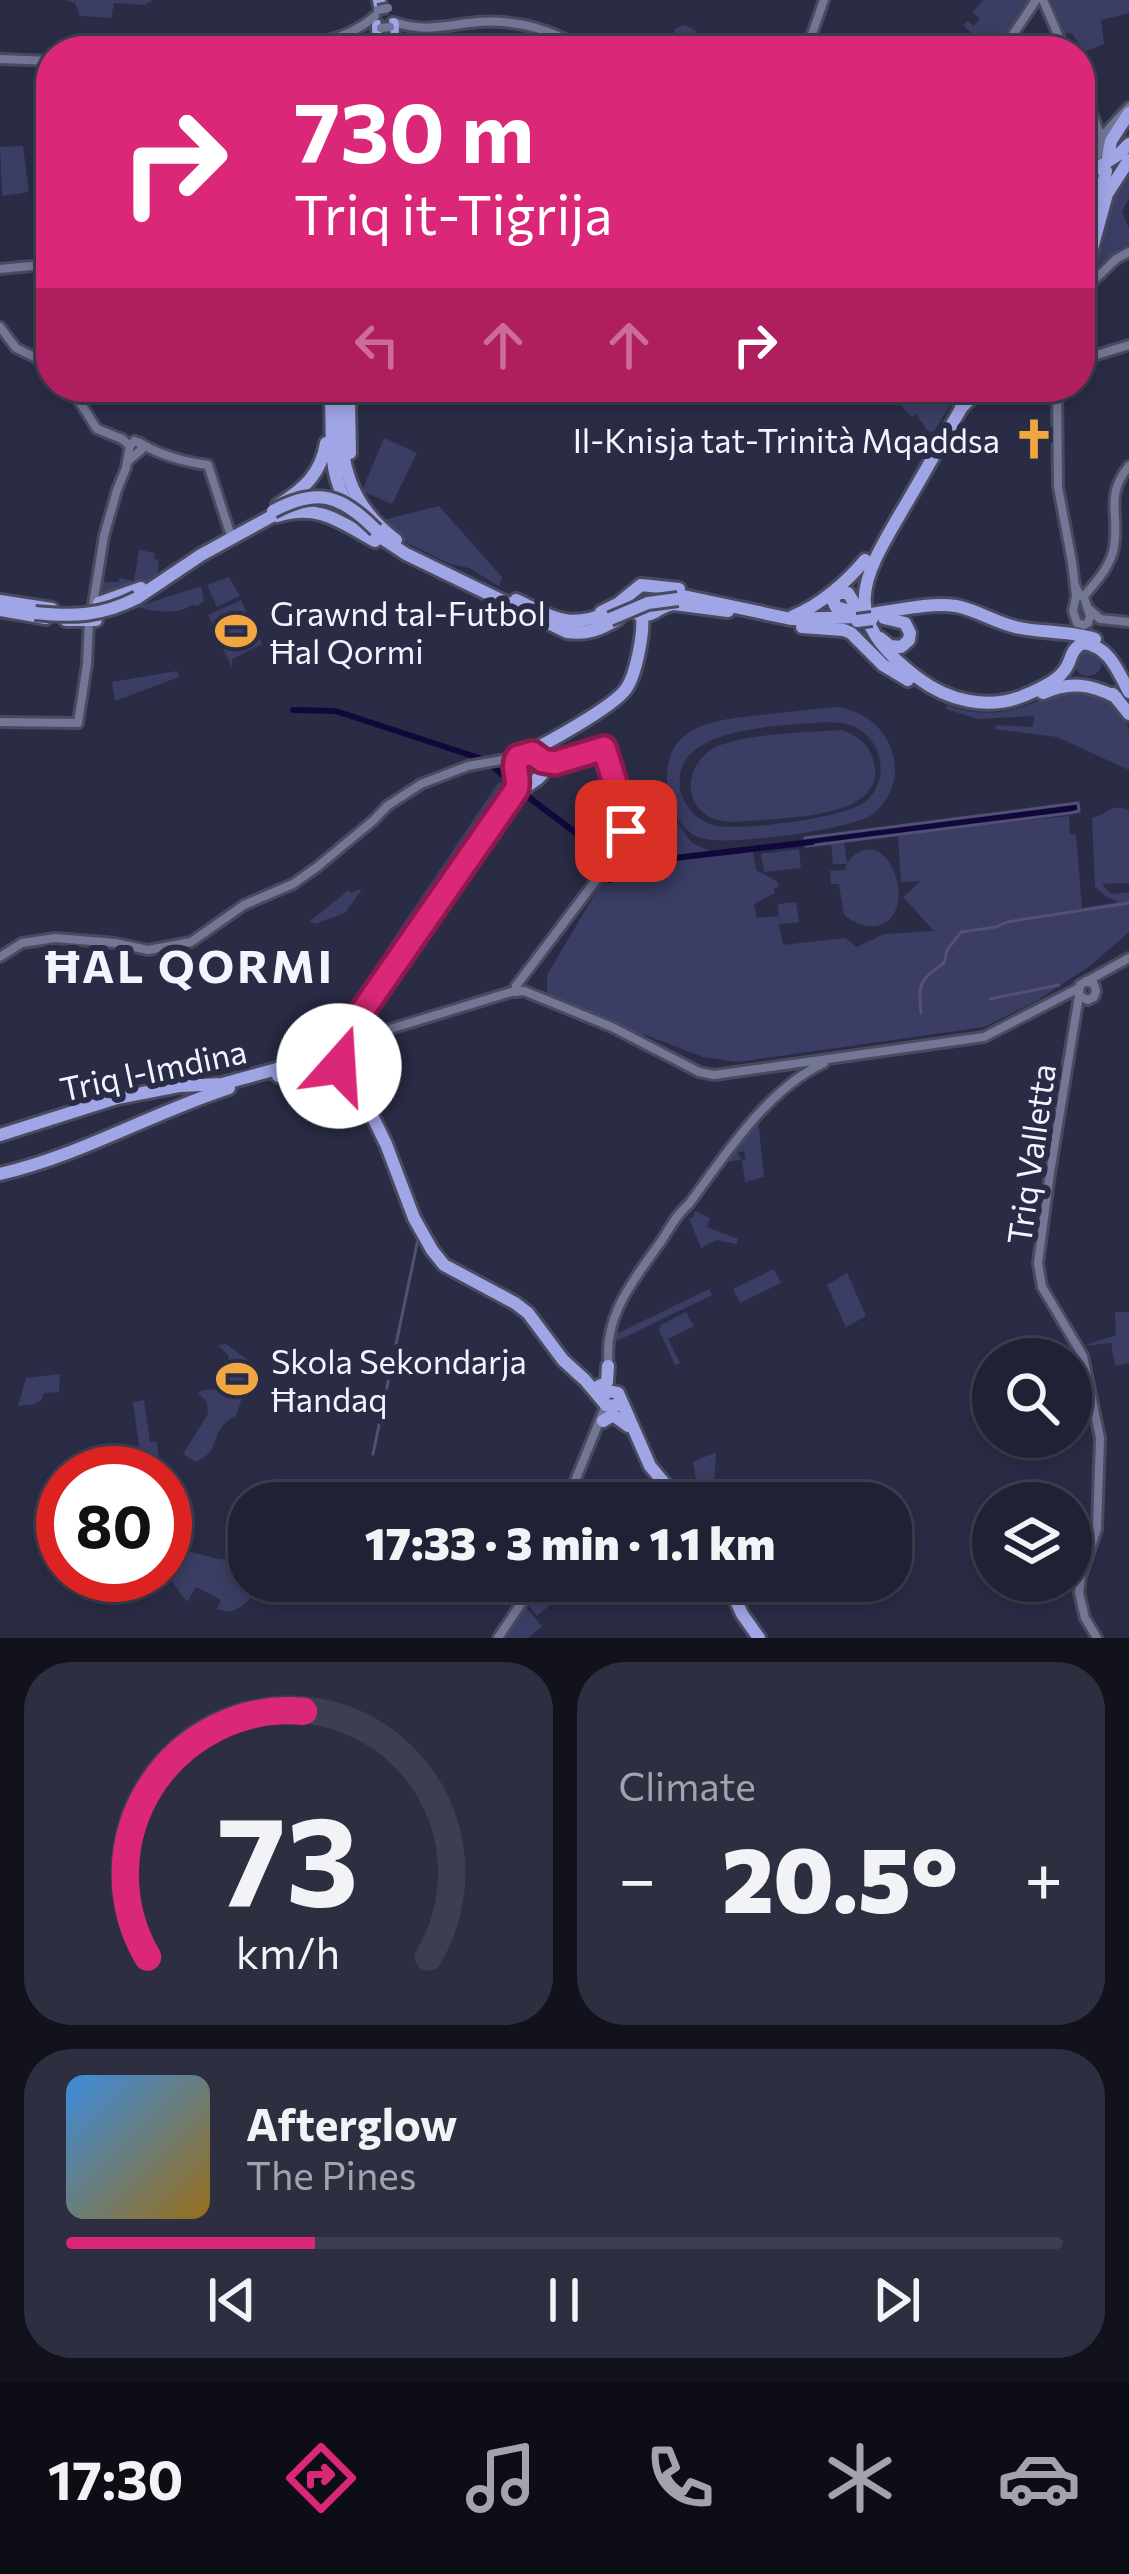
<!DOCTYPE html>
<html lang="en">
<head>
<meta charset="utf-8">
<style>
	body { margin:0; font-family:Commissioner,sans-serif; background:#2d2e40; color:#f1f3f6; height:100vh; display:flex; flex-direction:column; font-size:45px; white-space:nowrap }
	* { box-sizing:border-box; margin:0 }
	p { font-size:39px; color:#a2a3ac }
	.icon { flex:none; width:66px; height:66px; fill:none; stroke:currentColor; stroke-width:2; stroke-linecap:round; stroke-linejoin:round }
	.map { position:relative; height:1638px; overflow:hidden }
	.panel { display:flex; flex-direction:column; gap:24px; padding:24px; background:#12121d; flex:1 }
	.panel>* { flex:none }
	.hud { position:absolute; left:36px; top:36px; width:1059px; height:366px; border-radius:48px; box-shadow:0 6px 18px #0003,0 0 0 3px #3d3e4f; background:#db2777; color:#fff; overflow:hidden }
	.controls { position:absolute; left:972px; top:1338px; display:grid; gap:24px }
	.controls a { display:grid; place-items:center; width:120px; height:120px; border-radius:50%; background:#202134; box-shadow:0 6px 18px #0003,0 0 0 3px #3d3e4f; font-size:60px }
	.speed { position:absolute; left:36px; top:1446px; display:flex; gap:24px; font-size:60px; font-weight:700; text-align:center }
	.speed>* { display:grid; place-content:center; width:156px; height:156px; border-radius:50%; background:#202134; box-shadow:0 6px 18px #0003,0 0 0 3px #3d3e4f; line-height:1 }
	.speed .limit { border:18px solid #d22; background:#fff; color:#111 }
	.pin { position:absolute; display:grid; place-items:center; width:102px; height:102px; color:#fff; margin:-51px; border-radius:24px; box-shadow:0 6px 18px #0006 }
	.me { position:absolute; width:132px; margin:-66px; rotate:19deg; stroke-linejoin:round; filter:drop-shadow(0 0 9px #0008) }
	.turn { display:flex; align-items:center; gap:42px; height:252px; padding:0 60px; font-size:54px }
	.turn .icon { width:156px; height:156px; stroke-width:2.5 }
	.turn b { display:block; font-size:84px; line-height:102px }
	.lanes { display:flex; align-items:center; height:114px; padding:0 60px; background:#0003; justify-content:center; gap:60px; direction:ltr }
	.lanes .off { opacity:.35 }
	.big { font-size:90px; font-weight:800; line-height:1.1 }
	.panel .card { flex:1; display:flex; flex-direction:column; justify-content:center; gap:18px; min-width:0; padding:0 42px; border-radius:48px; background:#2d2e40 }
	.panel .dial { align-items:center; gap:0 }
	.dial svg { height:312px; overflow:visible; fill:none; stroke:#3d3e4f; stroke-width:7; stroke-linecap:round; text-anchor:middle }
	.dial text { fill:#f1f3f6; stroke:none }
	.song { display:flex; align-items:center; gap:36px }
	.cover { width:144px; height:144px; border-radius:18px; background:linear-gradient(135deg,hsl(210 70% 55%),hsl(40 70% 35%)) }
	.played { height:12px; border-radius:6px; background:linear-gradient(90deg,#db2777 25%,#3d3e4f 25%) }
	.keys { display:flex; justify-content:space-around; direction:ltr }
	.heat { display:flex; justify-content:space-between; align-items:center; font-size:66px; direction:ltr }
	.panel .tiles { flex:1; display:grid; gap:24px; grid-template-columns:1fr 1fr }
	.card:last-child { grid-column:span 2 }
	.trip { position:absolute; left:228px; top:1482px; width:684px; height:120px; border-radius:48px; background:#202134; box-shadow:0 6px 18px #0003,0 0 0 3px #3d3e4f; font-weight:800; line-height:120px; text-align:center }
	.tab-bar { display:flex; height:192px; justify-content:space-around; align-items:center; background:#0d0d15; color:#a2a3ac }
	.tab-bar .icon { width:84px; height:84px }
	.tab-bar .current { color:#db2777 }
	.tab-bar b { font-size:54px; color:#f1f3f6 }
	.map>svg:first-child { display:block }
	.green { fill:#3b3d64; fill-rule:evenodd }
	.water { fill:#10083a; stroke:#544f75; stroke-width:3 }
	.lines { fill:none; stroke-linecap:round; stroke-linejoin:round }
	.stream { stroke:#544f75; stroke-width:3 }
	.canal { stroke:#10083a; stroke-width:6 }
	.trunk-tunnel { stroke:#484a62; stroke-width:12; stroke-dasharray:12 6; stroke-linecap:butt }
	.tertiary-casing { stroke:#494a5e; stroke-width:14 }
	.secondary-casing { stroke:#494a5e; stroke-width:14 }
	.trunk-casing { stroke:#494a5e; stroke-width:18 }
	.tertiary { stroke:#737695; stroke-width:8 }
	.secondary { stroke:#737695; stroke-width:8 }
	.trunk { stroke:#a0a5e5; stroke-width:12 }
	.secondary-bridge-casing { stroke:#494a5e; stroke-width:14; stroke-linecap:butt }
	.trunk-bridge-casing { stroke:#494a5e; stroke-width:18; stroke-linecap:butt }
	.secondary-bridge { stroke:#737695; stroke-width:8 }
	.trunk-bridge { stroke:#a0a5e5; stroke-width:12 }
	.route-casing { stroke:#8e194d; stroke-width:30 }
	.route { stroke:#db2777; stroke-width:21 }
	.labels { text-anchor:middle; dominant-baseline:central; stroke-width:12; stroke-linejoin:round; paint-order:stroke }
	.poi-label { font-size:33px; fill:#f2f4fe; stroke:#2a2c46; text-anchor:start }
	.street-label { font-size:33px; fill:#f2f4fe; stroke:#2a2c46 }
	.district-label { font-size:45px; font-weight:bold; letter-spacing:3px; fill:#f2f4fe; stroke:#2a2c46 }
</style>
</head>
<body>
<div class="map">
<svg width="1129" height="1638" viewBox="0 0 1129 1638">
	<rect width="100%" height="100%" fill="#2a2c46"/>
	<!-- green -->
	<path class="green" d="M65,0H151L152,2H147V5L114,3L111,18L80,16L75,3Z
		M984,0H1031L997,51H994L963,26L967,21L974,26L980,19L972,12Z
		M1051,0H1129V13L1101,20L1104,44L1082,53L1073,34L1064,33Z
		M685,25L695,30L710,51H678L672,36L676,28Z
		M23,146L29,192L2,196L0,147Z
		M1129,162V198L1122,212L1129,228V244L1118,249L1091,272L1111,190Z
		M903,387H952L959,391L933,433L927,430L916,414L912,417L892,396Z
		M384,438L417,453L392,504L362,491Z
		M439,506L502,577L499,586L469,568L450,564L407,543L379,521Z
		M139,550L155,553L154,559L159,560L157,578L145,585L104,597L100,582H118L120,578L134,581Z
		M229,577L240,596L217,607L207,585Z
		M201,586L204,601L197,606L192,605C173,616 157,611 136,607Z
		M241,600L262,644L232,659V668L208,615Z
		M1074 662a14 14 0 1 1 28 0a14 14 0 1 1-28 0Z
		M177,671L179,677L115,701L112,682Z
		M1076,690C1099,692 1123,706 1129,730C1129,742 1129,758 1129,770L1057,737L995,729L996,725L1033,727L1034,716L978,719L946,709L947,705C987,721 1023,710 1060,691L1062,693Z
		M825,708C831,708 837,706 843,708C893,719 914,778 874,813C855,830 739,843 712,840C702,839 694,837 687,830C674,818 667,797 667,780C666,723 717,720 760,715C782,713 803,710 825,708ZM826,722C835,722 845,723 853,726C883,739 891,780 865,802C846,818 737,832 712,825C700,821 691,813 685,802C680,793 679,785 680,775C687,725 787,726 826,722Z
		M841,730C856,735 868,742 873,759C891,816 795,817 762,820C744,821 723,825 708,816C680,799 689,761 714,748C739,734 810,732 841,730Z
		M498,783H507L511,787L396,958L385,951Z
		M660,799L692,843L721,856L753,852L756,870L777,881L779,887L774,888L775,893L754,904L757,918L777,916L779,919L778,904L796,902L799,922L779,924L783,945L845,938L857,947L884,934L934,931L903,897L921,881L901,882L898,834L1069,816L1070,834L1076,835L1082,908L1118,902L1105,896L1095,887L1092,818C1109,815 1108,803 1129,810V883L1102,884L1111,894L1129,892V932L1091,965L1035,1002L984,1027L738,1062L703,1057L643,1034L640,1038L547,997V975L605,877L612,881L626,866L638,864V855H621Z
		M844,841L847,863C885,814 922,911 880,925C867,929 854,923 844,915L839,884H831L830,871L844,870L847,864H833L831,843Z
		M799,849L801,868L764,872L761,854Z
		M362,889L345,913L315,924L310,921L349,890L350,893Z
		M758,1119L764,1177L745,1182L742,1160L746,1159L744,1151L737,1153L742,1160L724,1162Z
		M695,1211L710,1218L707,1227L738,1239L737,1244L717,1240L701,1248L689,1218H693Z
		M774,1269L781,1283L740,1303L733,1289Z
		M847,1273L866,1316L846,1327L827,1285Z
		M709,1289L712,1295L611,1344L612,1336Z
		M686,1312L694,1326L668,1339L680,1363L675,1365L659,1330L661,1325Z
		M1115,1312H1129V1363L1115,1366L1111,1343L1083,1346L1116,1335Z
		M226,1344L253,1364L236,1416C207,1429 224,1450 196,1462L183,1454L208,1414L207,1402L198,1393L203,1390L220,1389L229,1356L218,1345Z
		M60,1374L59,1392L44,1393L41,1400L35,1404L18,1406L26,1378Z
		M144,1400L150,1442H157L159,1460L143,1458L140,1453L133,1402Z
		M716,1452L713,1497L707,1503H700L693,1462Z
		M191,1552L219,1559L249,1560V1581H262L261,1585C248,1600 238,1618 217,1609L221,1600L196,1587L187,1602L171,1580L166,1553Z
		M531,1581H563L569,1589L537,1616L525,1602Z
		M524,1605L542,1626L528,1638H501Z"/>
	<!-- water -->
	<path class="water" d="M1078,803L1079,811L1070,813L806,846L805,838Z"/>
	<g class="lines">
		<!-- stream -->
		<path class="stream" d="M990,999L1059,985
			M921,1013C918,982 920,980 944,963L947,950L961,932L996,927L1007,922L1129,903
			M373,1454L418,1239"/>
		<!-- canal -->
		<path class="canal" d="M293,710L335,711L348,715L485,760
			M491,765L513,784
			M523,793L609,858
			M649,861L812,842
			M616,862L637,861
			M610,880L622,862"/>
		<!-- trunk-tunnel -->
		<path class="trunk-tunnel" d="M331,403L334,387"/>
		<!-- tertiary casing -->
		<g class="tertiary-casing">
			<path id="tertiary" d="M1043,0L1065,51
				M394,22C426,33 446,25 478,22C516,19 555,30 586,51
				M806,51L824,0
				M1002,51L1036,0
				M1080,82L1102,139
				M1080,360L1129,345
				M1057,387L1058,487L1072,562L1076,596L1073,611L1077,623L1084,625L1088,623L1090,616L1084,597L1079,594L1075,585
				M140,443C160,455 185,462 208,465L230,533
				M1089,609L1100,619L1129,622
				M0,722L78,723
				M0,957L22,943L55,938L115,943L148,950L191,942L244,905L293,884L317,867L374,820L387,806L421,784L468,766L518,757
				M516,992V986L618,851L626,831V818L604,749L555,763L545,770
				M1079,996L1050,1173L1038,1263L1042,1287L1083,1356L1100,1438L1097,1529L1081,1576L1079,1593L1085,1618L1097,1638"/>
		</g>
		<!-- secondary casing -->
		<g class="secondary-casing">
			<path id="secondary" d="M224,51C273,47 336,51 375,16
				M0,59L51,61
				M1094,166L1106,132L1129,107
				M0,269L51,264
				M1085,289L1116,259L1129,252
				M0,327L16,348L51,365
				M70,387L97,429L122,439L130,446
				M958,404L967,387
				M127,462L142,449L140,443L134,441
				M1084,596C1096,582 1111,566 1114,547C1120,513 1104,497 1129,466
				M93,605L104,536L117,490L126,468L130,445L135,441
				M78,723L87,664L89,620
				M1086,981L1094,984L1096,991L1094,997L1088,1000L1079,996L1080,985L1129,958
				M354,1029L355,1035L364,1037L511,992L524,991L612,1027L699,1072L714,1075L984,1037L1077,989
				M345,1055L353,1042L366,1040
				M609,1367C602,1316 634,1280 662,1240C671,1226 677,1214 689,1204C725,1155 767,1089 824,1063
				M566,1503L606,1405
				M498,1638L522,1602L529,1581"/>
		</g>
		<!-- trunk casing -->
		<g class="trunk-casing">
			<path id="trunk" d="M379,0L380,5
				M378,26L379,51
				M392,51L393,24
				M1108,157L1111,141L1129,113
				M1080,179L1118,155L1129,144
				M1100,197L1106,171
				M1080,293L1107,194L1129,160
				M982,387L962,407C943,439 925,472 906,504C862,579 836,616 918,678C948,701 988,710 1023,696C1035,691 1055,683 1063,672C1073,661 1068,651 1083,643C1109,646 1118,671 1129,692
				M343,393L349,403L350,453
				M331,403C333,441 327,476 351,509
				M341,404C338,461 349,505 396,540
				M278,505C304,489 321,474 326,443
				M277,516C319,503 340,522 375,541
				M368,529L406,554L567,632C587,635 601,629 618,619
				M674,594L791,619L857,617
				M137,598L201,555L285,509
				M516,600C555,618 568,630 610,612
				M0,601L52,609
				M99,603L141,588
				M0,610L46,618
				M601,612L619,603L641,585L679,589
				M854,612L836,607L833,601L837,593H848L860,613
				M870,614C897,611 929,602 956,606C978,610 997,624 1020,628C1044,633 1072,631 1095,639
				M639,615C653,618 660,605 674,604L728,611
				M793,616C819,606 848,581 865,560
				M66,620H96
				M802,627L844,630L851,633L883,665L908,680
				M880,638L890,646L901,647L909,640L910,633L905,623L884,618
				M1043,693C1070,681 1090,684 1116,697
				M1113,694L1129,714
				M519,778L515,765L521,755C543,746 613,707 626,689C636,675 644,633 642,616
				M518,794C525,784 539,782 544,771L541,758L527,752
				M344,1058L386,1144L414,1218L432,1250L444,1265L515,1303L528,1313L563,1360L585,1380L606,1405L615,1406L620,1400
				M278,1076C302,1071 328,1061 349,1077
				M0,1135L117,1098L179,1086L222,1084L284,1067L301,1060L316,1050L322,1041L344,1035L516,790L519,782L517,775
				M0,1174C79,1156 152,1113 229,1088
				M597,1387L607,1382L608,1366
				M603,1401L604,1395L609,1391L618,1393L650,1466L681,1503
				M603,1421L613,1415L628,1426
				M727,1581L742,1614L759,1638"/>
		</g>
		<!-- tertiary -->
		<use href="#tertiary" class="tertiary"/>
		<!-- secondary -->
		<use href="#secondary" class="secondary"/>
		<!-- trunk -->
		<use href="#trunk" class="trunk"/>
		<!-- secondary-bridge casing -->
		<g class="secondary-bridge-casing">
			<path id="secondary-bridge" d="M378,10L388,8
				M381,28L390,27"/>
		</g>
		<!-- trunk-bridge casing -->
		<g class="trunk-bridge-casing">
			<path id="trunk-bridge" d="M273,511C318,487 341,495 376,530
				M35,613C73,617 102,616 137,598
				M610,619L648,603L678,599
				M857,621L872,619"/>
		</g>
		<!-- secondary-bridge -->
		<use href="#secondary-bridge" class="secondary-bridge"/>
		<!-- trunk-bridge -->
		<use href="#trunk-bridge" class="trunk-bridge"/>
	</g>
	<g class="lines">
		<!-- route casing -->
		<g class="route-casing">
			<path id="route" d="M339,1066L344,1058V1049L333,1039L344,1035L352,1026L516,790C521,778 511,769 518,757L532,753L543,761L555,763L604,748L626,818V831"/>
		</g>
		<!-- route -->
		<use href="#route" class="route"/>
	</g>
	<!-- icons -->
	<defs>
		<g id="church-bare" transform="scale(3.24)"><path d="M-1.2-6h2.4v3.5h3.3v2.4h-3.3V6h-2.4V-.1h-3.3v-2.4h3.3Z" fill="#f1a640" stroke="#2a2c46" stroke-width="2.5" paint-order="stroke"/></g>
		<g id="stadium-bare" transform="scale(3.24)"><path d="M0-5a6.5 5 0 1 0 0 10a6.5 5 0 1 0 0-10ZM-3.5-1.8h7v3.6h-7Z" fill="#f1a640" stroke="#2a2c46" stroke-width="2.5" paint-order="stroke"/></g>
	</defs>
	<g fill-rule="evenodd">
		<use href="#church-bare" x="1034" y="439"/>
		<use href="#stadium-bare" x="236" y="631"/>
		<use href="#stadium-bare" x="237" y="1379"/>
	</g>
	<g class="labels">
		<!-- poi labels -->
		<g class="poi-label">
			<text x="1000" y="439" text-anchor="end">Il-Knisja tat-Trinità Mqaddsa</text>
			<text x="270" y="612">Grawnd tal-Futbol<tspan x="270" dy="38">Ħal Qormi</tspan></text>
			<text x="271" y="1360">Skola Sekondarja<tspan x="271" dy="38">Ħandaq</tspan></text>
		</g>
		<!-- street labels -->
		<g class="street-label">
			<text transform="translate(153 1069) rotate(-12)">Triq l-Imdina</text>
			<text transform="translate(1030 1154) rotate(-82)">Triq Valletta</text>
		</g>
		<!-- district labels -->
		<g class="district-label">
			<text x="190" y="964">ĦAL QORMI</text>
		</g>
	</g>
</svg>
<div class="controls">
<a><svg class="icon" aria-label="search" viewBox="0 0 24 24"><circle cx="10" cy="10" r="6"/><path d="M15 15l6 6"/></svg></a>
<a><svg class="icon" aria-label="layers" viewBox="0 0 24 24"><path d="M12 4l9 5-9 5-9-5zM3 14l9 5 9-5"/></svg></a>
</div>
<div class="speed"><div class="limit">80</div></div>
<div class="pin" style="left:626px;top:831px;background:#d93025"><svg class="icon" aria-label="arrive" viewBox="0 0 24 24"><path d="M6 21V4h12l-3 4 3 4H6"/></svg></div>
<svg class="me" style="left:339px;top:1066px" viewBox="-20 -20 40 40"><circle r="19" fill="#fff"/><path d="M0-13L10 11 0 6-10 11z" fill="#db2777"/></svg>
<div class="trip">17:33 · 3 min · 1.1 km</div>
<div class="hud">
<div class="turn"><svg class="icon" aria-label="right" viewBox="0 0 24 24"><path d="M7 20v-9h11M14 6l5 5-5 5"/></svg><div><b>730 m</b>Triq it-Tiġrija</div></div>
<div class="lanes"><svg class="icon off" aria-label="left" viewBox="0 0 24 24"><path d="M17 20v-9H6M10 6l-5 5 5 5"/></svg><svg class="icon off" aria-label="ahead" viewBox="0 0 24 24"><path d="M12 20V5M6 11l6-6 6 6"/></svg><svg class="icon off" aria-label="ahead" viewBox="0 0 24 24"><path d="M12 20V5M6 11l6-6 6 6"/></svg><svg class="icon" aria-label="right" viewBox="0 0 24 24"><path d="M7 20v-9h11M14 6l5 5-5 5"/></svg></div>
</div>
</div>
<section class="panel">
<div class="tiles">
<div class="card dial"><svg viewBox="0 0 100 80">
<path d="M14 69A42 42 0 1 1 86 69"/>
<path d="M14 69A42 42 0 0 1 54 6" stroke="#db2777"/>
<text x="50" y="56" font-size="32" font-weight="700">73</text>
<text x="50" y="72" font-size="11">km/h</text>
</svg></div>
<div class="card"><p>Climate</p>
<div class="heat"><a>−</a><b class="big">20.5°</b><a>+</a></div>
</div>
<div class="card">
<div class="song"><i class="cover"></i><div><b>Afterglow</b><p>The Pines</p></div></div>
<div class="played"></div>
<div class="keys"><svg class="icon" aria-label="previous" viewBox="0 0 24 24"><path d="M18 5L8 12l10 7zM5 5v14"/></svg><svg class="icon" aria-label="pause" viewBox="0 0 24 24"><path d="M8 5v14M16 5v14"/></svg><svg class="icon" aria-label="next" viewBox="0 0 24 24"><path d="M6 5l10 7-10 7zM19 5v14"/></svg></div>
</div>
</div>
</section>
<nav class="tab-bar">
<b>17:30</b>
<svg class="icon current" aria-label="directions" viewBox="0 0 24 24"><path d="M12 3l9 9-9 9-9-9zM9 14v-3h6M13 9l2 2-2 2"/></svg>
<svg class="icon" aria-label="music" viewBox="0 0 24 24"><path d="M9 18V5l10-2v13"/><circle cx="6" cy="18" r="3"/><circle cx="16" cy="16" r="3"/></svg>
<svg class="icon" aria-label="phone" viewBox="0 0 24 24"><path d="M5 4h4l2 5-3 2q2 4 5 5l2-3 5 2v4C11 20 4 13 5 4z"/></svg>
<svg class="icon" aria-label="climate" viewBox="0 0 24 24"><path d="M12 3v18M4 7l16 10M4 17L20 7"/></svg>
<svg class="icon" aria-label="car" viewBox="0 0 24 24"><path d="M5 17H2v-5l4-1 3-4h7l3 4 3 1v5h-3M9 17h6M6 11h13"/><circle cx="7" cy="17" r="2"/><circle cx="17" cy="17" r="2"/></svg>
</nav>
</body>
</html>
